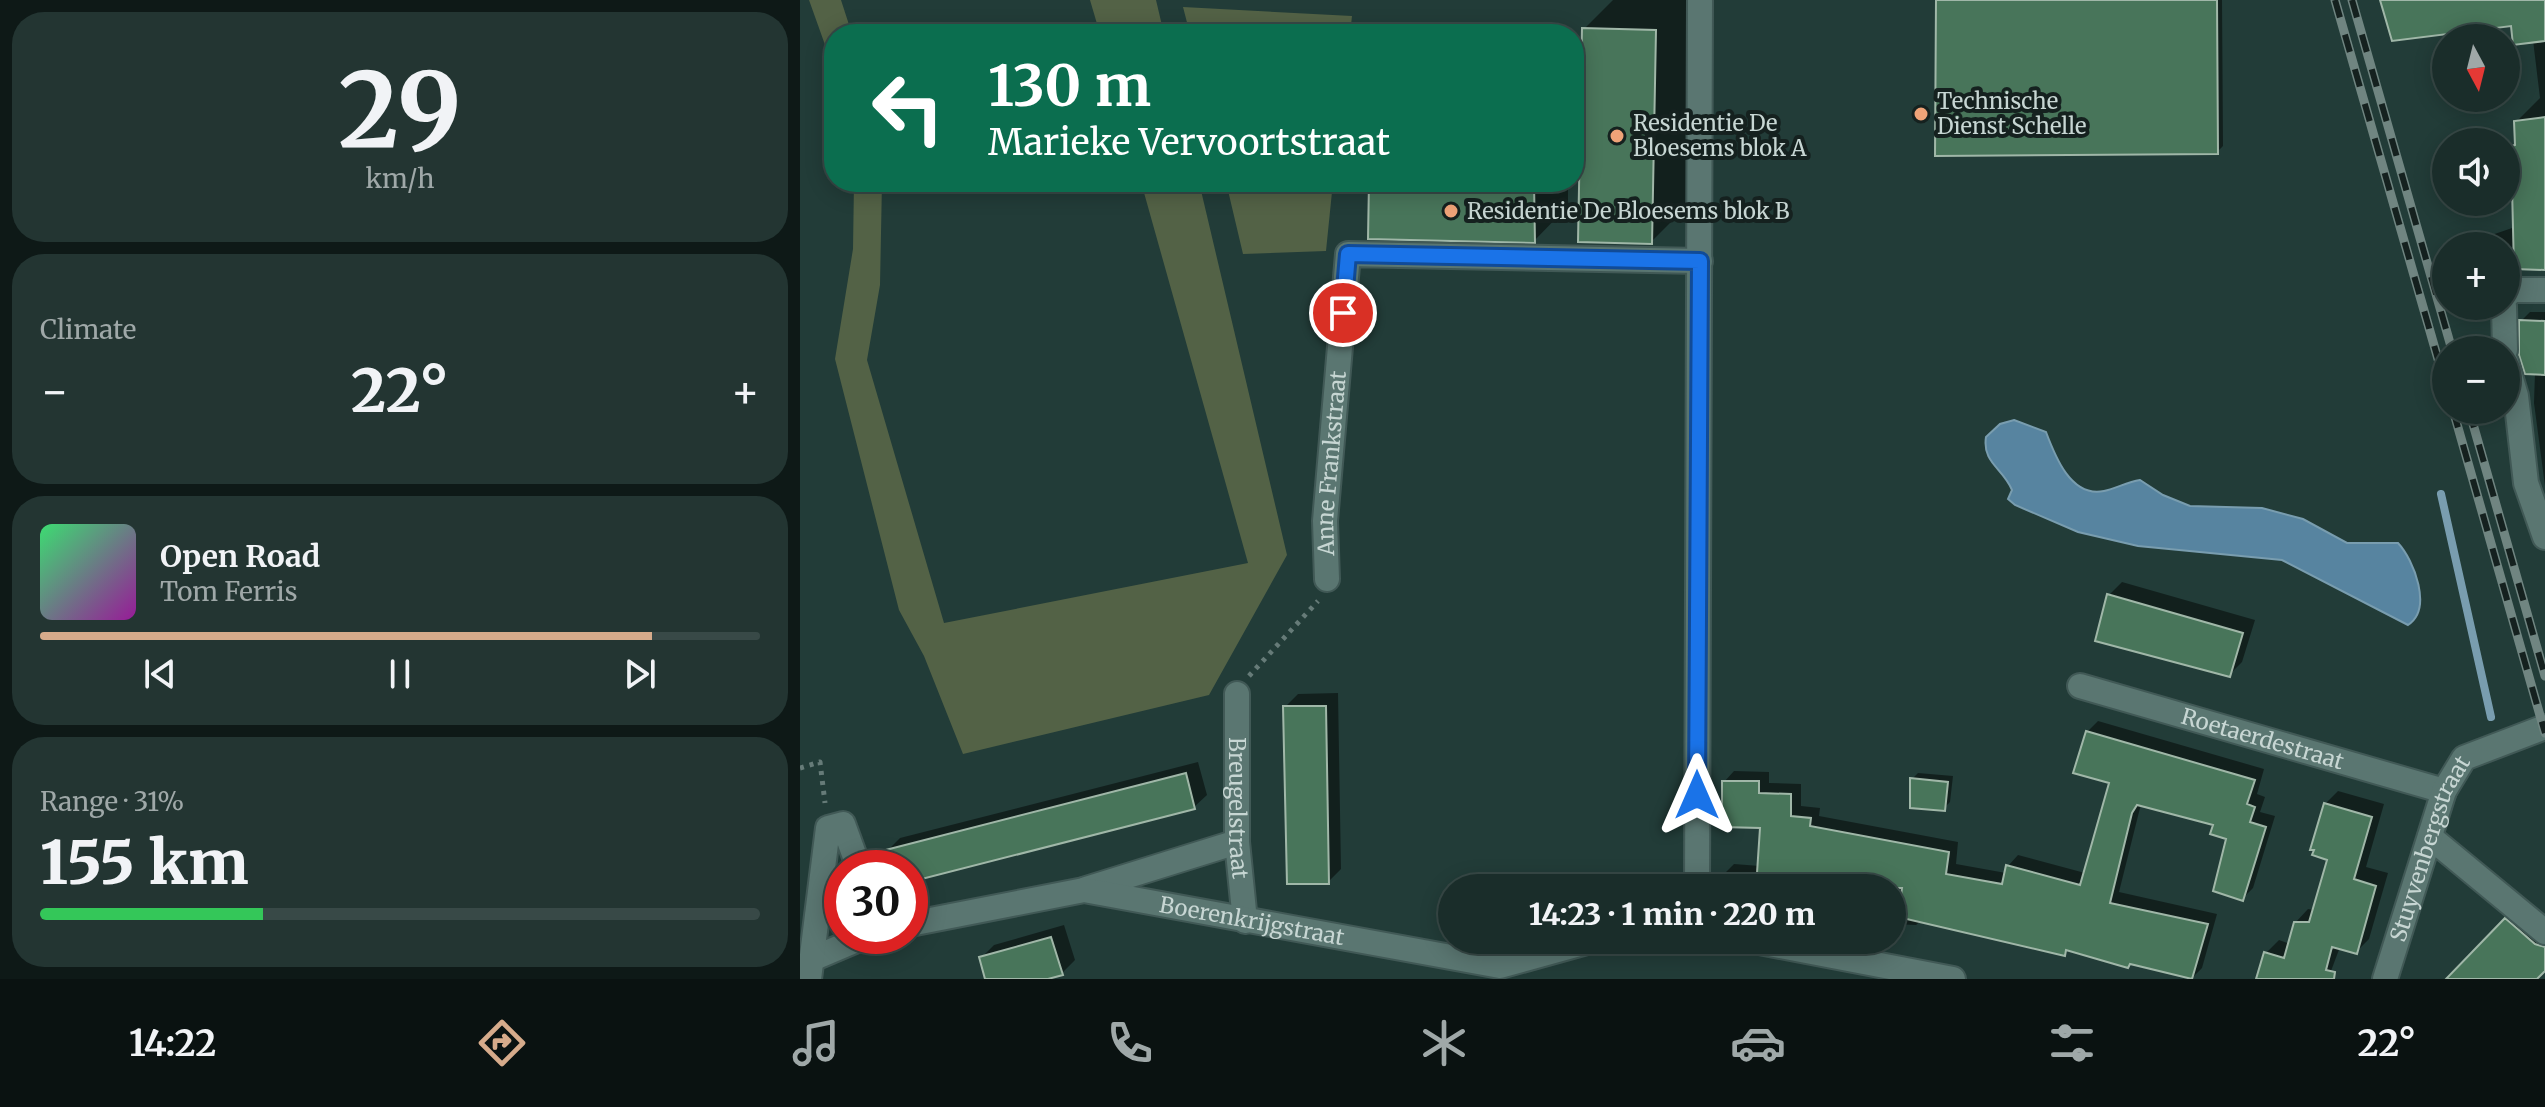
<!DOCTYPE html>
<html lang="en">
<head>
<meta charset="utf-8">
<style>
	body { margin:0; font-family:Merriweather,serif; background:#233532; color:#f1f3f6; height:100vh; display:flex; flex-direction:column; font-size:30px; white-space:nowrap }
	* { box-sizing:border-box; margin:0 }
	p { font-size:26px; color:#9fa8a8 }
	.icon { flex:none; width:44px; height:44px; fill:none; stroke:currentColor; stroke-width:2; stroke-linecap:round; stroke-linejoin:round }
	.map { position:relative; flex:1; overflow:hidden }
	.side { display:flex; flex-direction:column; gap:12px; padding:12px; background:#0e1917; width:800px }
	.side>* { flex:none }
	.hud { position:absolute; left:24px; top:24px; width:760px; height:168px; border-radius:32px; box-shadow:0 4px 20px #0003,0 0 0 2px #384947; background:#0b6e4f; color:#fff; overflow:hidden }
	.needle { width:52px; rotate:173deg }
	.fabs { position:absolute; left:1632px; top:24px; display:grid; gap:16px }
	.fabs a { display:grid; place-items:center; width:88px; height:88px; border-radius:50%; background:#1a2d2a; box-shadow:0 4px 20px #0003,0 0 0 2px #384947; font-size:40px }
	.speed { position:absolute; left:24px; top:850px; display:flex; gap:16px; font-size:40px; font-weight:700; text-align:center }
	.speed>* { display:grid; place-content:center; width:104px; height:104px; border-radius:50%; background:#1a2d2a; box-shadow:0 4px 20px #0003,0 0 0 2px #384947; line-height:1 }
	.speed .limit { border:12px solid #d22; background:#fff; color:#111 }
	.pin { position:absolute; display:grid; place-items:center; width:68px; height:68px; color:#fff; margin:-34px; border:4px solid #fff; border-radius:50%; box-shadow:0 2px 8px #0007 }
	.me { position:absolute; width:88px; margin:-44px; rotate:0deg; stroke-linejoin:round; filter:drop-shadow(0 0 6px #0008) }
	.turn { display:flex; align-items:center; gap:28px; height:168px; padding:0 32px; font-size:36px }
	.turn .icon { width:104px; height:104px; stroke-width:2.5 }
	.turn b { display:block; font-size:56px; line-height:68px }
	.big { font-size:60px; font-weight:800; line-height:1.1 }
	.side .card { flex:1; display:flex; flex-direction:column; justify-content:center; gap:12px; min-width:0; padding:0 28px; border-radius:32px; background:#233532 }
	.side .dial { align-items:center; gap:0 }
	.dial b { font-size:104px; line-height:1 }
	.song { display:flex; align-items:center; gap:24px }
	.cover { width:96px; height:96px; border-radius:12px; background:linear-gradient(135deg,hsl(140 70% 55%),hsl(300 70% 35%)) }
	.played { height:8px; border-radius:4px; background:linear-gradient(90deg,#d6ab8b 85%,#384947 85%) }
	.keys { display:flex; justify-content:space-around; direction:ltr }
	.heat { display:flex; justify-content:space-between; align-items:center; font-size:44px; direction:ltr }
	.charge { height:12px; border-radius:6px; background:linear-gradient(90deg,#34c759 31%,#384947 0) }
	.trip { position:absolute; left:638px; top:874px; width:468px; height:80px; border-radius:40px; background:#1a2d2a; box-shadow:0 4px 20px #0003,0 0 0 2px #384947; font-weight:800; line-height:80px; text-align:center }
	.tab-bar { display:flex; height:128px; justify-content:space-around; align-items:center; background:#0a1211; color:#9fa8a8 }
	.tab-bar .icon { width:56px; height:56px }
	.tab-bar .selected { color:#d6ab8b }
	.tab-bar b { font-size:36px; color:#f1f3f6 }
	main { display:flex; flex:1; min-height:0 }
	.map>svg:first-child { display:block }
	.green { fill:#536246 }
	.water { fill:#5784a0; stroke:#799daf; stroke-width:2 }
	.shadow { fill:#0007 }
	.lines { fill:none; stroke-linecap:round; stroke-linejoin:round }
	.stream { stroke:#799daf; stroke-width:8 }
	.building { fill:#48755a; stroke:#a0b7a8; stroke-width:2 }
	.minor-casing { stroke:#415956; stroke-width:28 }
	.path { stroke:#667b78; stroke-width:5; stroke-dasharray:4 6; stroke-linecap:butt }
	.minor { stroke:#5a7671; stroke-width:24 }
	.rail-casing { stroke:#708581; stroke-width:9 }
	.rail { stroke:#15211f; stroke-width:6; stroke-dasharray:18; stroke-linecap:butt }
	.route-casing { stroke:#114b97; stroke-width:20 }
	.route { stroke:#1a73e8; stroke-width:14 }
	.poi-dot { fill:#efa378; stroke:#15211f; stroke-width:3 }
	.labels { text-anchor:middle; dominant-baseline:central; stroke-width:8; stroke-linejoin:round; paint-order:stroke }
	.poi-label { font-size:22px; fill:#c7d6d3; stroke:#15211f; text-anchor:start }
	.street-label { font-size:22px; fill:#c7d6d3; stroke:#15211f }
</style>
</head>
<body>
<main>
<section class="side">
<div class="card dial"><b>29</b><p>km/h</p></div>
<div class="card"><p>Climate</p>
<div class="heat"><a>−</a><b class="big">22°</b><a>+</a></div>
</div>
<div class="card">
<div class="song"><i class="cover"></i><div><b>Open Road</b><p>Tom Ferris</p></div></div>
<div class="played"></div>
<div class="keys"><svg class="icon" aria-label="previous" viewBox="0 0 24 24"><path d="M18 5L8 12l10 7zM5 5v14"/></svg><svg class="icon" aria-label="pause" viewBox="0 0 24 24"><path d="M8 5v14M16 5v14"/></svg><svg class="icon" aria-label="next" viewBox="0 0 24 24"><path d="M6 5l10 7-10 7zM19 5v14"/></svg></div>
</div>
<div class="card"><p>Range · 31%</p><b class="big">155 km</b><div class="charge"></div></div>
</section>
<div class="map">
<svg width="1745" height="979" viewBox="0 0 1745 979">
	<rect width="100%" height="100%" fill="#223c38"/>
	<!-- green -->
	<path class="green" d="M9,0H41L52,34H34V70Z
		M290,0H356L364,34H300Z
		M383,7L552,16L550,34H390Z
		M54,182H82L80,285L67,360L144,623L448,563L341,182H399L487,555L409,695L163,754L124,656L99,610L35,359L53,249Z
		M426,182H533L526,251L443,254Z"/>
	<!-- water -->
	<path class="water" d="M1214,420L1246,432C1255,456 1271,498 1304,491C1317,488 1327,482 1340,480L1363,495L1390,506L1462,508L1503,519L1547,543H1598C1614,560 1633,609 1608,625L1482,560L1338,546L1278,532L1215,505L1208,499L1212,490C1203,468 1182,463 1186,437L1200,424Z"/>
	<!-- shadow -->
	<path class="shadow" d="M813,0H889L886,207L851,242L784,29Z
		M1139,0H1422L1423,146L1417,152Z
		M1582,0H1745V268L1711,267L1706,272V246H1673L1680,239L1715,227L1713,146L1717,142L1716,122L1740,98L1733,40L1713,24Z
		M571,182H768V206L734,241Z
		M1730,312H1745V486L1734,403L1735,372L1721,321Z
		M1322,582L1455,620L1442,662L1429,675L1309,595Z
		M538,693L541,869L528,882L485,707L498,694Z
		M1298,721L1464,769L1457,794L1465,797L1460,812L1475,816L1453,888L1443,898L1428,838L1416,824L1341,804L1319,892L1417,914L1402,968L1391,979L1269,949L1264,954L1122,920L1116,925L1092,924V888H923V875L934,864L960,866L962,826L924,782L934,771L969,772V783L1001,784V806L1020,808L1019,816L1158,842L1156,864L1206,873L1208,866L1218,855L1285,873L1311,782L1287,732Z
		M398,762L407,795L394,807L110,880V868H91L87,851L100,838Z
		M1118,773L1153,776L1150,802L1144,808L1112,779Z
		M1538,791L1584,804L1566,867L1588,873L1569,939L1556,952L1540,947L1528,979H1458L1466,953L1479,940L1490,944L1495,923L1508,909L1515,910L1530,858L1525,804Z
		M1719,907L1745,926V968L1735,979H1649Z
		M264,925L275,960L262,973L240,979H187L181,958L194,945Z"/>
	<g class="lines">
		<!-- stream -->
		<path class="stream" d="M1641,494L1691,717"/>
	</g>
	<!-- building -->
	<path class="building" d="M1136,0H1417L1418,154L1135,156Z
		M1580,0H1745V41L1713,45L1711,26L1592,41Z
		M782,28L856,30L852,244L778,242Z
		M1745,117V270L1714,269L1711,146L1715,145L1714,121Z
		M569,182H734L735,243L568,239Z
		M1719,320L1745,321V375L1725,374L1719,355Z
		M1307,594L1443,633L1430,677L1295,641Z
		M483,706H526L529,884H487Z
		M1286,731L1455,780L1447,804L1455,807L1450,822L1466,827L1443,901L1413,891L1426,839L1410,834L1413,825L1337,805L1332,813L1310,903L1408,924L1392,979L1330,964L1328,968L1266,950L1265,956L1098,917L1102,888H956L960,828L922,827V781H959V793L991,794V816L1011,818L1010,826L1149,852L1146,874L1202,884L1206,865L1280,885L1309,783L1273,773Z
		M386,773L395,809L110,882V868H74L70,854Z
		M1110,778L1148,782L1145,811L1110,808Z
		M1524,803L1572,817L1554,879L1576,886L1557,954L1532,947L1526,970L1535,972L1534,979H1456L1464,952L1484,958L1494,922H1509L1527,860L1512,855L1514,850H1510Z
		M1705,918L1735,944L1745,947V971L1737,979H1646Z
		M251,937L263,975L248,979H185L179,957Z"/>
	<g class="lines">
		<!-- minor casing -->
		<g class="minor-casing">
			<g id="minor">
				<path d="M1706,296L1713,290H1745"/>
				<path d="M1704,306L1705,350"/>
				<path d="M1706,362L1716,396L1726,483L1745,537"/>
				<path id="s1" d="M527,579L525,521L548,254L900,261"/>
				<path id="s2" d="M1280,686L1644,791"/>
				<path id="s3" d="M437,694V842L445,921"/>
				<path d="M1630,837L1745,932"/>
				<path d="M897,888L900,0"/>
				<path d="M286,889L437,842"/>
				<path id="s4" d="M110,924L284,890L700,966L794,940"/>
				<path d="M949,940L1153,979"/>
				<path d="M12,959L66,936"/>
				<path d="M9,979L28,828L43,824L59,868"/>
				<path id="s5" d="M1585,979L1644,791L1664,758L1745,727"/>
			</g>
		</g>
		<!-- path -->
		<path class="path" d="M449,676L518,601
			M0,768L20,762L25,803"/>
		<!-- minor -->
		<use href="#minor" class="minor"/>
		<!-- rail casing -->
		<g class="rail-casing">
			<path id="rail" d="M1535,0L1646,387
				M1552,0L1652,350
				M1653,410L1745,733
				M1669,410L1745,676"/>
		</g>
		<!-- rail -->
		<use href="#rail" class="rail"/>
	</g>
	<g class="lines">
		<!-- route casing -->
		<g class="route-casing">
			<path id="route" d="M543,313L548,254L900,261L897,795"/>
		</g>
		<!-- route -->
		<use href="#route" class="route"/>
	</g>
	<!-- markers -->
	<g class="poi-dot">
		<circle cx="1121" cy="114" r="8"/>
		<circle cx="817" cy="136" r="8"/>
		<circle cx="651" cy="211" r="8"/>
	</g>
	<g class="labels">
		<!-- poi labels -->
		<g class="poi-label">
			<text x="1137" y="101">Technische<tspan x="1137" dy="25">Dienst Schelle</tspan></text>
			<text x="833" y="123">Residentie De<tspan x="833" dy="25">Bloesems blok A</tspan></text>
			<text x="667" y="211">Residentie De Bloesems blok B</text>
		</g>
		<!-- street labels -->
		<g class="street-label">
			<text stroke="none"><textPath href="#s1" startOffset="116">Anne Frankstraat</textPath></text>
			<text stroke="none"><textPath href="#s2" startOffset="190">Roetaerdestraat</textPath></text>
			<text stroke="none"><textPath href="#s3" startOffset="114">Breugelstraat</textPath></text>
			<text stroke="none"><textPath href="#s5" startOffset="138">Stuyvenbergstraat</textPath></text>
			<text stroke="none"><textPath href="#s4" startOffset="348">Boerenkrijgstraat</textPath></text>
		</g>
	</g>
</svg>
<div class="fabs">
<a><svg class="needle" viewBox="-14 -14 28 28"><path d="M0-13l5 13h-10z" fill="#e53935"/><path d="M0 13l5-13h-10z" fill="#9fa8a8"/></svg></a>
<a><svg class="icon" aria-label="sound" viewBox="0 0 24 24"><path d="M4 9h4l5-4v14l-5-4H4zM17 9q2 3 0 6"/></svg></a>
<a>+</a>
<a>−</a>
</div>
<div class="speed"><div class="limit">30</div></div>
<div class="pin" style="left:543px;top:313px;background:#d93025"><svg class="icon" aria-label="arrive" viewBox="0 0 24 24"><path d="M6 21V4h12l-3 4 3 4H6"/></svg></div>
<svg class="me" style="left:897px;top:795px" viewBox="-20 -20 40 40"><path d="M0-17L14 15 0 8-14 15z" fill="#1a73e8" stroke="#fff" stroke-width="4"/></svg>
<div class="trip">14:23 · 1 min · 220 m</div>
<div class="hud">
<div class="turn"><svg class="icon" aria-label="left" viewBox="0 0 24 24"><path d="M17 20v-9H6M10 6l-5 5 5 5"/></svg><div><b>130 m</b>Marieke Vervoortstraat</div></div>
</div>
</div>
</main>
<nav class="tab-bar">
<b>14:22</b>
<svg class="icon selected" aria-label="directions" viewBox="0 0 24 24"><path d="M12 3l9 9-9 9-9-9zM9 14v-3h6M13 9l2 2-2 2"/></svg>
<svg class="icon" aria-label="music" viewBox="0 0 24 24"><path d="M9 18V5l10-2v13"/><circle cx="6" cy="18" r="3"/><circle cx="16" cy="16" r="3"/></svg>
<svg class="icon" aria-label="phone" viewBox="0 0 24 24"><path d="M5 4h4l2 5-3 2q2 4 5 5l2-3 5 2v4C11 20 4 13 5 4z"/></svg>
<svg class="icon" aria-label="climate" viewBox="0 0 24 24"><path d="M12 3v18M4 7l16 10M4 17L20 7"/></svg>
<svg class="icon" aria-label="car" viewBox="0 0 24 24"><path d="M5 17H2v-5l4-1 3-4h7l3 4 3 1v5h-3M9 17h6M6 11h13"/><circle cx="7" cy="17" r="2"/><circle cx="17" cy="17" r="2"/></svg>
<svg class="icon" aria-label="filters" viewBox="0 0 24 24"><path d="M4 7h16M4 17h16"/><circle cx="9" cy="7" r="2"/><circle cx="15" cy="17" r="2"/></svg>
<b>22°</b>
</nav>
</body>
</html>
